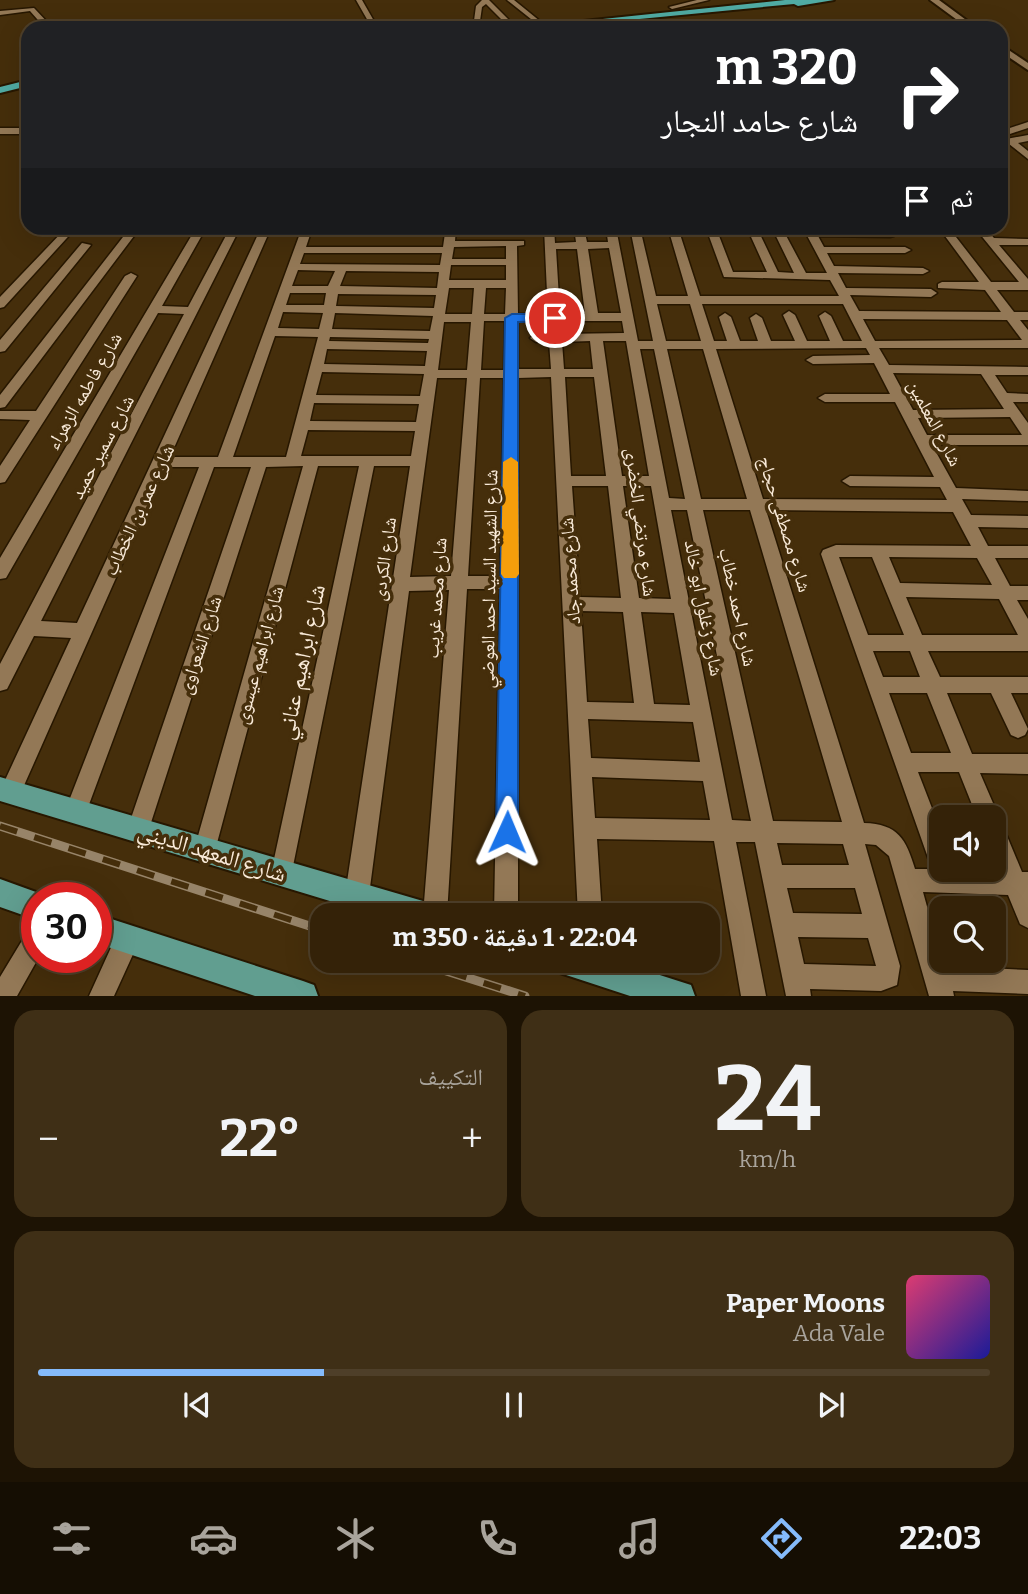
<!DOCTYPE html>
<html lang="ar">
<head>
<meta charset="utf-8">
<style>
	body { margin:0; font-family:Bitter,"Noto Naskh Arabic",serif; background:#3f2f16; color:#f1f3f6; direction:rtl; height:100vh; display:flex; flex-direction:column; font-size:26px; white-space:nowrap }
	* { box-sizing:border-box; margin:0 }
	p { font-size:23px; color:#a9a49c }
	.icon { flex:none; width:38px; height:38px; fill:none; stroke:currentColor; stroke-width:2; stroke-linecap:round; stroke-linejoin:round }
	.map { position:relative; height:996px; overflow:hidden; direction:ltr }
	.drawer { display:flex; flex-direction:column; gap:14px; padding:14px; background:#1d1304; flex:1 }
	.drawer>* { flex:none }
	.banner { position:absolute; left:21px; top:21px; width:987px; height:214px; border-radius:21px; box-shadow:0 7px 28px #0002,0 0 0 2px #4e3f29; direction:rtl; background:#202124; color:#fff; overflow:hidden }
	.buttons { position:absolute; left:929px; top:805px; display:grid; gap:14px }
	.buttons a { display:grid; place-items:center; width:77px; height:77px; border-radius:14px; background:#342208; box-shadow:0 7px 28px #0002,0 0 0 2px #4e3f29; font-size:35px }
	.speed { position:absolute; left:21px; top:882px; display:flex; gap:14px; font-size:35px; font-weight:700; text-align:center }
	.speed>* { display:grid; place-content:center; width:91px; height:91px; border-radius:50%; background:#342208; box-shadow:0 7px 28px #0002,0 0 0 2px #4e3f29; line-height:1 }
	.speed .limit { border:10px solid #d22; background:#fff; color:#111 }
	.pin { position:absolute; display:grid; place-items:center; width:60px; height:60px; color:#fff; margin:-30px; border:4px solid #fff; border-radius:50%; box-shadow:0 2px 7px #0007 }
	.me { position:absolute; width:77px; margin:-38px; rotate:1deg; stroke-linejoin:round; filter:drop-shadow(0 0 5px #0008) }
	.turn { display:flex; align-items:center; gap:24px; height:147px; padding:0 35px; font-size:32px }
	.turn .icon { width:91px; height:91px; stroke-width:2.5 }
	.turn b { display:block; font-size:49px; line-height:60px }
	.then { display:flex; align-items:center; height:66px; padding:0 35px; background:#0003; gap:14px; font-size:26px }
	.big { font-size:52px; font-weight:700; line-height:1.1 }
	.drawer .tile { flex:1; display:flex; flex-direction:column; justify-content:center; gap:10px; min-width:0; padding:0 24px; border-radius:21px; background:#3f2f16 }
	.drawer .dial { align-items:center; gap:0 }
	.dial b { font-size:91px; line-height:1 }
	.song { display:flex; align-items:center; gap:21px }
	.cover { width:84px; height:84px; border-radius:10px; background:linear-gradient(135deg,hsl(340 70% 55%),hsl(240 70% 35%)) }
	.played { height:7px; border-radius:4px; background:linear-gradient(90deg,#85bbfb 30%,#4e3f29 30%) }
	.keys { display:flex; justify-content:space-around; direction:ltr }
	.heat { display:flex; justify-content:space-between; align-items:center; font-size:38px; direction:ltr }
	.drawer .tiles { flex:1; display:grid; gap:14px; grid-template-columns:1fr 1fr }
	.tile:last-child { grid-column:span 2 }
	.trip { position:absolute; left:310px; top:903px; width:410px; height:70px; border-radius:21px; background:#342208; box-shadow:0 7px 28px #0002,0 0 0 2px #4e3f29; font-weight:700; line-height:70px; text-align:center; direction:rtl }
	.tab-bar { display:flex; height:112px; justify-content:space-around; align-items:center; background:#150e03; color:#a9a49c }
	.tab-bar .icon { width:49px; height:49px }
	.tab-bar .selected { color:#85bbfb }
	.tab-bar b { font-size:32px; color:#f1f3f6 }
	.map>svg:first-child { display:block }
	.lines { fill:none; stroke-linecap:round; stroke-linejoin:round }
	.minor-casing { stroke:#271700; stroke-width:3 }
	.tertiary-casing { stroke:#271700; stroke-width:4 }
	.primary-casing { stroke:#271700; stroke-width:4 }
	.trunk-casing { stroke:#271700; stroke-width:4 }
	.minor { fill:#937856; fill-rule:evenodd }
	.tertiary { fill:#937856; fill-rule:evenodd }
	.primary { fill:#619e90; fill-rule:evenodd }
	.trunk { fill:#50aba3; fill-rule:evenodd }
	.rail-casing { stroke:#978469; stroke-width:9 }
	.rail { stroke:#452e0b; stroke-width:6; stroke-dasharray:18; stroke-linecap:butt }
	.route { fill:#1a73e8; stroke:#114b97; stroke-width:2 }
	.slow { fill:#f59e0b }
	.labels { text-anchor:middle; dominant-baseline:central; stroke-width:7; stroke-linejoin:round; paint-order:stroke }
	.street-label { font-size:19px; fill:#f9ead8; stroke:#452e0b }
	.near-street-label { font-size:23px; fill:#f9ead8; stroke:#452e0b }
</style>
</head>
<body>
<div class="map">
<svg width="1028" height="996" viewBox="0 0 1028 996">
	<rect width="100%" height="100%" fill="#452e0b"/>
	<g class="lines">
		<!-- minor casing -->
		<g class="minor-casing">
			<path id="minor" d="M356,0H362L378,28H372Z
				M482,0H489L517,28H510L486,4L482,7L479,28H473L476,6Z
				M507,0H514L546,26L541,27Z
				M697,0H709L672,9L669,7Z
				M34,8L50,25L63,28H45L30,11L0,15V11Z
				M1028,122V128L1001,137V131Z
				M0,128H28V134H0Z
				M1028,135V141L1018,143L1028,151V159L1009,144L1001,146V140Z
				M66,228H76L4,307L0,308V297Z
				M130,228H140L5,407L0,408V395Z
				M196,228H206L162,306L188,307L230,228H240L41,621L77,623L261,228H271L170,457H218L302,228H456L455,241H524V245L517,246L518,314H548L544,228H554L555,243L576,242L574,228H584L587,242H608L606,228H616L638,341H653L630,228H640L656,296H688L668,228H678L700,296H839L830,280L724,277L706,228H716L733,272H767L747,228H757L778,272L794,273L772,228H782L806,273H827L803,228L894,232V236L890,237L818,236L824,247H905L911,250L905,253H827L834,266L923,268L929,271L923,274L838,273L846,288L931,289L937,293L931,297L850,295L859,311L1001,312L985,290L938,288V284L942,282H979L939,228H949L991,282H1019L975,228H985L994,238L1028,239V245H999L1028,279V290H997L1014,312H1028V320H1020L1028,330V348H879L889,365L1028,367V375H995L1007,393L1028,394V402H1013L1028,423V445H932L956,488L1028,491V501L962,499L971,515L1028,516V528L978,527L988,546H1028V558H995L1010,586H1028V600H1017L1028,619V651H928L940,677H1028V693H1011L1028,729L1025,735L1018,738L1011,735L991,693H947L972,754H1028V774L980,773L999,817L997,822L1002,824L1022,872H1028V928L1020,924L1008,895L923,892L942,961L945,966L1028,970V994L953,991L954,996H929L889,856L876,845L865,844L900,966L897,985L881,991L810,989L811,996H786L755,842H736L766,996H741L714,841L597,839L602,915H578L551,377L518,378V915H494L500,589H467L447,915H423L449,590L409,591L369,895L365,903L357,907L349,903L345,895L410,466H374L290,881L282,884L274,881L271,873L359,466H318L213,858L205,861L197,858L194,850L303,466L266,467L146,838L138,841L130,838L127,830L251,467H214L84,818L76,821L68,818L65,811L199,467H165L18,799L10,802L2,799L0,791L71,638L34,636L7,689L0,691V664L184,314L158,313L6,578L0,579V558ZM445,233L443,247H306L310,235ZM506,246V259H452L454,247ZM609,248L621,313H598L588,249ZM556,249H577L585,314H560ZM304,253H442L440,265L300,264ZM451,265H506V280H449ZM298,270L335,271L328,286H292ZM346,271L439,272L437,288L340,286ZM449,288H474L472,314H445ZM486,288H506L505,314H484ZM290,293H326L324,305H286ZM338,294L436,295L434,308L336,306ZM657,304H690L701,341H666ZM702,304H843L862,341H843L831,316L825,312L819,316L830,341H807L795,315L789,311L783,315L795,341H771L762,318L756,314L750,318L758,341H740L731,317L725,313L719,317L727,341H714ZM283,312L323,313L319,329L278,328ZM335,313L433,316L430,331L332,329ZM863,319L1007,320L1022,340L875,341ZM484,321H505L504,370H481ZM518,321H548L549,334H536L530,338L536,342H549L551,369H518ZM561,321H622L624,333L562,334ZM444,322H471L467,370H438ZM275,336L318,337L286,457H233ZM330,337L429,339L428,343L329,341ZM590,341L593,369H564L562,342ZM603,341H626L649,476H622ZM866,348L870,355L813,356L806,360L813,364L874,363L890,394H825L818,398L825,402H895L934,477L850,476L842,481L850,486L940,487L947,500L763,499L716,349ZM327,349L427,351L425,366L324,364ZM640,349H654L685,499L669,498ZM667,349H703L747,499H701ZM322,372L424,374L420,396L316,395ZM893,373L981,374L1004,409L913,410ZM565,377H594L606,476H571ZM437,378H467L451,576L410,577ZM480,378H504L500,576H468ZM314,403L419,404L416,422L310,421ZM1010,417L1022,435H927L918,418ZM308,430L415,431L411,456H301ZM572,486H608L621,598L580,597ZM623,486H651L671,599L639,598ZM671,510H687L751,821L732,820ZM703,510H750L842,822L773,821ZM766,510L953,512L971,546L836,545L823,550L821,554L932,869H915C906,839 898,824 864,823ZM839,557H872L904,635H868ZM889,557L977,558L992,585L900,583ZM906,597L999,599L1018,635H922ZM581,611L623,612L634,703L587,702ZM641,612L674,613L690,705L654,704ZM873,651H910L920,677H883ZM889,693H927L951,753H911ZM588,719L693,722L700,762L591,758ZM918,772H959L977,817H994V860L999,872L942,870V834ZM592,777L703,781L710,820L595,818ZM777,843L843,844L849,865H782ZM787,888H855L862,914L793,913ZM798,937L868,938L876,966L804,964Z
				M82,243L91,245L5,351L0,352V340Z
				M131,273L137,276L5,482L0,483V466L30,420L0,419V411H36L125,276Z
				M37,925V957H39L17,996H0V977L29,929Z
				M128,927L137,930L140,939L114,996H89L119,930Z"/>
		</g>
		<!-- tertiary casing -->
		<g class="tertiary-casing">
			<path id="tertiary" d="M930,0H939L977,28H968Z
				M1001,45L1028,63V70L1001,52Z"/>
		</g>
		<!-- primary casing -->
		<g class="primary-casing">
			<path id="primary" d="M0,777L423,901L433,905L437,915H376L0,801Z
				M0,879L47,896L37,898V920L0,907Z
				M96,914L303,981L314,985L318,996H255L96,943Z
				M553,961H616L691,985L695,996H630L557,972Z"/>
		</g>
		<!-- trunk casing -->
		<g class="trunk-casing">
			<path id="trunk" d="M785,0H834L798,6L794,4L546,28H516Z
				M28,80V86L0,93V87Z"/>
		</g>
		<!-- minor -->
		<use href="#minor" class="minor"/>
		<!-- tertiary -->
		<use href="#tertiary" class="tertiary"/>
		<!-- primary -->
		<use href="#primary" class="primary"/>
		<!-- trunk -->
		<use href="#trunk" class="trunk"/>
		<!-- rail casing -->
		<g class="rail-casing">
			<path id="rail" d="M0,826L322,930
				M415,961L525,996"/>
		</g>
		<!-- rail -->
		<use href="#rail" class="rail"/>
	</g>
	<!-- route -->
	<path class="route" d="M512,314H555L561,318L555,321L518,322V832L515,840L507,843L499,840L496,832L505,318Z"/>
	<!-- slow -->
	<path class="slow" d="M511,457L518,462L519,574L516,578H504L501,574L503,462Z"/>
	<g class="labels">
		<!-- street labels -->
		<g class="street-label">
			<text transform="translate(84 391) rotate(-60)">شارع فاطمه الزهراء</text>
			<text transform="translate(935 423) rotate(62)">شارع المعلمين</text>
			<text transform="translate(102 447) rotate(-62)">شارع سمير حميد</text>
			<text transform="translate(139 510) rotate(-65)">شارع عمر بن الخطاب</text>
			<text transform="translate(641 522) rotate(83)">شارع مرتضي الخضرى</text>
			<text transform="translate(785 524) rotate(73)">شارع مصطفى حجاج</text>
			<text transform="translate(384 559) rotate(-82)">شارع الكردى</text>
			<text transform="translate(570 571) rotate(-94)">شارع محمد جاد</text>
			<text transform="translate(489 579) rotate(-89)">شارع الشهيد السيد احمد العوضي</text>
			<text transform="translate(436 598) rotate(-86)">شارع محمد غريب</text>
			<text transform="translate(738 607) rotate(78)">شارع احمد خطاب</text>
			<text transform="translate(704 608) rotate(79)">شارع زغلول ابو خالد</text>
			<text transform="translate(200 645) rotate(-72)">شارع الشعراوى</text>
			<text transform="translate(259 655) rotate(-75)">شارع ابراهيم عيسوى</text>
		</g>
		<!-- near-street labels -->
		<g class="near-street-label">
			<text transform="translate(301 662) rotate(-78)">شارع ابراهيم عناني</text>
			<text transform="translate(212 852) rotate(17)">شارع المعهد الديني</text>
		</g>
	</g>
</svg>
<div class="buttons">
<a><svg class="icon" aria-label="sound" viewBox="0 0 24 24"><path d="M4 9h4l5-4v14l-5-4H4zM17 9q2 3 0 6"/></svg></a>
<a><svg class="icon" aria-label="search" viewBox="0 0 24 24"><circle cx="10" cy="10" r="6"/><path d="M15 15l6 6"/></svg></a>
</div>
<div class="speed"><div class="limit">30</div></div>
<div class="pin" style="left:555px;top:318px;background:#d93025"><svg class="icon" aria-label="arrive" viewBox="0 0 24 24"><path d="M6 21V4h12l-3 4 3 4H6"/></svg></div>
<svg class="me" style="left:507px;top:832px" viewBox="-20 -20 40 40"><path d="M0-17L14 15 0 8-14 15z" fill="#1a73e8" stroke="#fff" stroke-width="4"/></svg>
<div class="trip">22:04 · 1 دقيقة · 350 m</div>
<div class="banner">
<div class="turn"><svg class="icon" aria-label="right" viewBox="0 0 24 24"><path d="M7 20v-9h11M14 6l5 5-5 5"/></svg><div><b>320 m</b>شارع حامد النجار</div></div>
<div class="then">ثم<svg class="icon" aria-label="arrive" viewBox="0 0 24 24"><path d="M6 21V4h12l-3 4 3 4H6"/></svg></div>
</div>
</div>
<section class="drawer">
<div class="tiles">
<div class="tile dial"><b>24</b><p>km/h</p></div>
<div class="tile"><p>التكييف</p>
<div class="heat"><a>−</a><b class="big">22°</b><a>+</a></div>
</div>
<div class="tile">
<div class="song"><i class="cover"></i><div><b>Paper Moons</b><p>Ada Vale</p></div></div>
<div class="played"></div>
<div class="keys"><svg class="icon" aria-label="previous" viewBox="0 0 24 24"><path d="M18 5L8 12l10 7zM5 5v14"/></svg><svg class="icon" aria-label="pause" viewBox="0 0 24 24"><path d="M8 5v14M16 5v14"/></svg><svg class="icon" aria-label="next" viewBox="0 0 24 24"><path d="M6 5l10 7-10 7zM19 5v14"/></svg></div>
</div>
</div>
</section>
<nav class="tab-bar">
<b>22:03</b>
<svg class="icon selected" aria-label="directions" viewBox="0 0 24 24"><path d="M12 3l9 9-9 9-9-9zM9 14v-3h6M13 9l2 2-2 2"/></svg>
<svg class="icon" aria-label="music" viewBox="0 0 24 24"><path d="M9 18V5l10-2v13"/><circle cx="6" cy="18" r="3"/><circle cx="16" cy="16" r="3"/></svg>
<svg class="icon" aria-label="phone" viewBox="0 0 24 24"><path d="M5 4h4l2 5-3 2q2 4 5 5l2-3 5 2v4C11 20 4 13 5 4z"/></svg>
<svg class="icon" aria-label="climate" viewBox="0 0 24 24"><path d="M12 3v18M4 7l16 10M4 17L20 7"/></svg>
<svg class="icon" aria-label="car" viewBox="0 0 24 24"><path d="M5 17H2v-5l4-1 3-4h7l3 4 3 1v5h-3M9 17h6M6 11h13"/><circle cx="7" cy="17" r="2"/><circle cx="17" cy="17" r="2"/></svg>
<svg class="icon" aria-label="filters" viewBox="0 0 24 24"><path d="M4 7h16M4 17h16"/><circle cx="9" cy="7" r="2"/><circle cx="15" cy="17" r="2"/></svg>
</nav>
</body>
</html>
